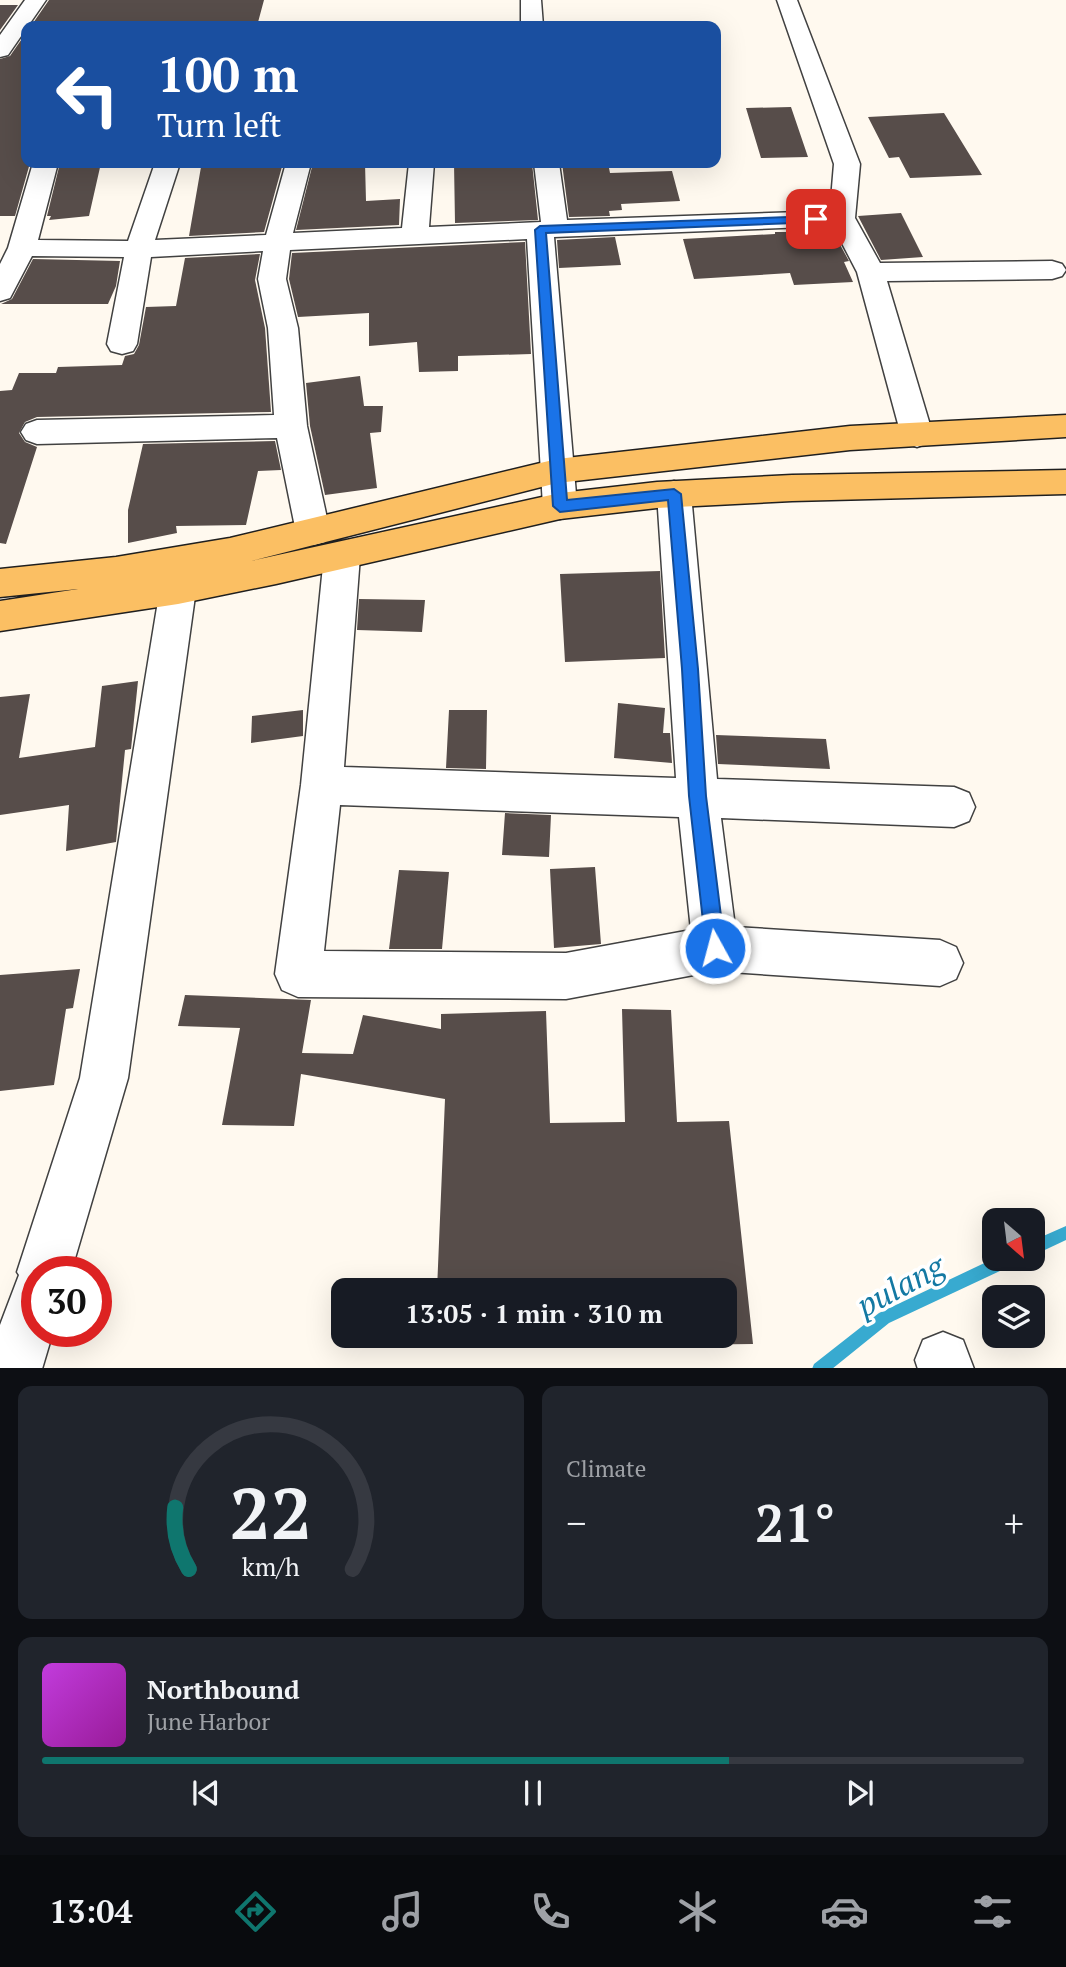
<!DOCTYPE html>
<html lang="en">
<head>
<meta charset="utf-8">
<style>
	body { margin:0; font-family:"PT Serif",serif; background:#20242c; color:#f1f3f6; height:100vh; display:flex; flex-direction:column; font-size:26px; white-space:nowrap }
	* { box-sizing:border-box; margin:0 }
	p { font-size:23px; color:#9ea1a6 }
	.icon { flex:none; width:38px; height:38px; fill:none; stroke:currentColor; stroke-width:2; stroke-linecap:round; stroke-linejoin:round }
	.map { position:relative; height:1368px; overflow:hidden }
	.details { display:flex; flex-direction:column; gap:18px; padding:18px; background:#0d0f14; flex:1 }
	.details>* { flex:none }
	.guide { position:absolute; left:21px; top:21px; width:700px; height:147px; border-radius:14px; box-shadow:0 7px 28px #0002; background:#1a4fa0; color:#fff; overflow:hidden }
	.needle { width:46px; rotate:152deg }
	.buttons { position:absolute; left:982px; top:1208px; display:grid; gap:14px }
	.buttons a { display:grid; place-items:center; width:63px; height:63px; border-radius:14px; background:#171b24; box-shadow:0 7px 28px #0002; font-size:35px }
	.speed { position:absolute; left:21px; top:1256px; display:flex; gap:14px; font-size:35px; font-weight:700; text-align:center }
	.speed>* { display:grid; place-content:center; width:91px; height:91px; border-radius:50%; background:#171b24; box-shadow:0 7px 28px #0002; line-height:1 }
	.speed .limit { border:10px solid #d22; background:#fff; color:#111 }
	.pin { position:absolute; display:grid; place-items:center; width:60px; height:60px; color:#fff; margin:-30px; border-radius:14px; box-shadow:0 4px 10px #0006 }
	.me { position:absolute; width:77px; margin:-38px; rotate:353deg; stroke-linejoin:round; filter:drop-shadow(0 0 5px #0008) }
	.turn { display:flex; align-items:center; gap:24px; height:147px; padding:0 21px; font-size:32px }
	.turn .icon { width:91px; height:91px; stroke-width:2.5 }
	.turn b { display:block; font-size:49px; line-height:60px }
	.big { font-size:52px; font-weight:600; line-height:1.1 }
	.details .card { flex:1; display:flex; flex-direction:column; justify-content:center; gap:10px; min-width:0; padding:0 24px; border-radius:14px; background:#20242c }
	.details .dial { align-items:center; gap:0 }
	.dial svg { height:182px; overflow:visible; fill:none; stroke:#363941; stroke-width:7; stroke-linecap:round; text-anchor:middle }
	.dial text { fill:#f1f3f6; stroke:none }
	.song { display:flex; align-items:center; gap:21px }
	.cover { width:84px; height:84px; border-radius:10px; background:linear-gradient(135deg,hsl(290 70% 55%),hsl(300 70% 35%)) }
	.played { height:7px; border-radius:4px; background:linear-gradient(90deg,#0f766e 70%,#363941 70%) }
	.keys { display:flex; justify-content:space-around; direction:ltr }
	.heat { display:flex; justify-content:space-between; align-items:center; font-size:38px; direction:ltr }
	.details .tiles { flex:1; display:grid; gap:18px; grid-template-columns:1fr 1fr }
	.card:last-child { grid-column:span 2 }
	.trip { position:absolute; left:331px; top:1278px; width:406px; height:70px; border-radius:14px; background:#171b24; box-shadow:0 7px 28px #0002; font-weight:600; line-height:70px; text-align:center }
	.dock { display:flex; height:112px; justify-content:space-around; align-items:center; background:#090b0e; color:#9ea1a6 }
	.dock .icon { width:49px; height:49px }
	.dock .current { color:#0f766e }
	.dock b { font-size:32px; color:#f1f3f6 }
	.map>svg:first-child { display:block }
	.lines { fill:none; stroke-linecap:round; stroke-linejoin:round }
	.stream { fill:#38aad0; fill-rule:evenodd }
	.building { fill:#574d4a }
	.minor-casing { stroke:#414141; stroke-width:3 }
	.major-casing { stroke:#1f1f1f; stroke-width:3 }
	.minor { fill:#fff; fill-rule:evenodd }
	.major { fill:#fbbf63; fill-rule:evenodd }
	.route { fill:#1a73e8; stroke:#114b97; stroke-width:2 }
	.labels { text-anchor:middle; dominant-baseline:central; stroke-width:7; stroke-linejoin:round; paint-order:stroke }
	.near-water-label { font-size:32px; font-style:italic; fill:#1479a3; stroke:#fff }
</style>
</head>
<body>
<div class="map">
<svg width="1066" height="1369" viewBox="0 0 1066 1369">
	<rect width="100%" height="100%" fill="#fff9ef"/>
	<g class="lines">
		<!-- stream -->
		<path class="stream" d="M1066,1226V1240L1032,1256V1241Z
			M995,1258H1019L1017,1263L889,1323L832,1369H812L814,1364L879,1313Z"/>
	</g>
	<!-- building -->
	<path class="building" d="M49,0H264L257,26H31Z
		M0,5H18L0,30Z
		M26,33V163H30L15,216H0V59L10,56Z
		M791,107L808,157L761,158L746,108Z
		M944,113L982,175L910,178L899,157L889,158L868,117Z
		M60,163H101L89,216L49,220L51,216H47Z
		M220,163H283L264,232L189,236L201,167Z
		M313,163H365L366,201L400,199L399,225L296,230Z
		M454,163H532L538,220L455,223Z
		M562,163H608L610,173L672,171L680,201L621,204L622,210L609,211L610,216L569,217Z
		M901,213L923,257L881,260L858,216Z
		M775,232H833L849,261L844,262L853,282L794,285L790,273L694,279L683,239L775,234Z
		M615,237L621,265L559,268L557,240Z
		M525,242L531,354L458,356V371L419,372L417,342L369,346V313L298,317L289,279L292,253Z
		M260,254L255,280L265,328L271,412L37,417L25,422L19,433L25,442L37,447L6,544L0,543V391L12,390L19,373H56L58,367L122,365L125,356L134,354L139,345L146,307L176,306L185,258Z
		M33,259L120,261L116,286L108,304H1L12,299Z
		M360,376L364,406H383L381,432L370,433L377,488L325,495L310,426L306,383Z
		M275,441L281,470L258,471L246,525L176,526L177,533L128,543V510L143,444Z
		M660,571L665,658L565,662L560,574Z
		M359,599L425,600L422,632L357,630Z
		M138,681L131,749L125,750L116,842L66,851L69,805L0,815V697L30,694L19,758L95,747L102,686Z
		M618,703L665,708L663,733H670L672,763L614,758Z
		M303,710V736L251,743L252,716Z
		M449,710H487L486,769L446,768Z
		M716,735L826,739L830,769L718,764Z
		M505,813L551,815L549,857L502,855Z
		M595,867L601,944L554,948L550,869Z
		M399,870L449,872L442,949H389Z
		M80,969L73,1008L66,1009L54,1085L0,1091V975Z
		M185,995L311,1000L302,1053L353,1054L363,1015L441,1029V1014L546,1011L550,1123L625,1122L622,1009L671,1010L677,1122L729,1121L753,1344L434,1348L435,1335H724V1290H437L445,1099L301,1074L294,1126L222,1125L240,1028L178,1026Z"/>
	<g class="lines">
		<!-- minor casing -->
		<g class="minor-casing">
			<path id="minor" d="M25,0H46L8,55L0,57V35Z
				M521,0H541L543,26H521Z
				M777,0H797L860,164L855,218L880,263L1052,261L1062,264L1066,270L1062,276L1052,279L887,281L933,435L928,443L917,447L906,443L901,435L857,272L833,226L554,237L577,506L572,515L560,519L548,515L543,506L527,239L290,250L286,279L298,328L307,426L330,532L325,542L313,545L301,542L296,532L277,438L37,444L26,440L21,432L26,424L37,420L274,415L268,328L258,279L263,251L151,257L137,344L133,351L122,354L111,351L107,344L124,257L32,256L10,298L0,301V264L8,248L33,163H58L38,240L128,241L155,163H180L155,240L266,235L286,163H311L293,233L402,228L409,163H434L429,227L541,222L534,163H559L567,220L830,211L834,164Z
				M674,481L686,485L691,494L717,779L954,787L969,793L975,807L969,821L954,827L721,818L735,927L940,940L956,947L963,963L956,979L940,986L715,971L566,999L298,997L282,990L275,974L301,785L324,556L330,546L342,542L354,546L360,556L344,767L676,778L657,494L662,485ZM340,805L679,817L691,930L566,953L324,951Z
				M178,574L191,579L196,589L128,1078L71,1272H37V1332H53L42,1369H0V1325L19,1275L17,1272L80,1078L160,589L165,579Z
				M943,1332L963,1340L974,1369H918L915,1360L923,1340Z"/>
		</g>
		<!-- major casing -->
		<g class="major-casing">
			<path id="major" d="M1066,415V437L850,450L557,483L251,561L560,493L657,482L792,475L1066,470V494L792,501L657,508L560,519L276,584L178,604L0,631V601L78,589L0,597V569L116,557L230,538L557,459L850,426Z"/>
		</g>
		<!-- minor -->
		<use href="#minor" class="minor"/>
		<!-- major -->
		<use href="#major" class="major"/>
	</g>
	<!-- route -->
	<path class="route" d="M816,216L821,219L820,222L546,233L567,500L674,489L681,494L698,669L706,796L725,948L722,955L715,958L709,955L706,948L689,796L682,669L668,500L560,512L553,506L535,230L540,226Z"/>
	<g class="labels">
		<!-- near-water labels -->
		<g class="near-water-label">
			<text transform="translate(900 1285) rotate(-28)">pulang</text>
		</g>
	</g>
</svg>
<div class="buttons">
<a><svg class="needle" viewBox="-14 -14 28 28"><path d="M0-13l5 13h-10z" fill="#e53935"/><path d="M0 13l5-13h-10z" fill="#9ea1a6"/></svg></a>
<a><svg class="icon" aria-label="layers" viewBox="0 0 24 24"><path d="M12 4l9 5-9 5-9-5zM3 14l9 5 9-5"/></svg></a>
</div>
<div class="speed"><div class="limit">30</div></div>
<div class="pin" style="left:816px;top:219px;background:#d93025"><svg class="icon" aria-label="arrive" viewBox="0 0 24 24"><path d="M6 21V4h12l-3 4 3 4H6"/></svg></div>
<svg class="me" style="left:715px;top:948px" viewBox="-20 -20 40 40"><circle r="17" fill="#1a73e8" stroke="#fff" stroke-width="3"/><path d="M0-11L8 9 0 5-8 9z" fill="#fff"/></svg>
<div class="trip">13:05 · 1 min · 310 m</div>
<div class="guide">
<div class="turn"><svg class="icon" aria-label="left" viewBox="0 0 24 24"><path d="M17 20v-9H6M10 6l-5 5 5 5"/></svg><div><b>100 m</b>Turn left</div></div>
</div>
</div>
<section class="details">
<div class="tiles">
<div class="card dial"><svg viewBox="0 0 100 80">
<path d="M14 69A42 42 0 1 1 86 69"/>
<path d="M14 69A42 42 0 0 1 8 42" stroke="#0f766e"/>
<text x="50" y="56" font-size="32" font-weight="700">22</text>
<text x="50" y="72" font-size="11">km/h</text>
</svg></div>
<div class="card"><p>Climate</p>
<div class="heat"><a>−</a><b class="big">21°</b><a>+</a></div>
</div>
<div class="card">
<div class="song"><i class="cover"></i><div><b>Northbound</b><p>June Harbor</p></div></div>
<div class="played"></div>
<div class="keys"><svg class="icon" aria-label="previous" viewBox="0 0 24 24"><path d="M18 5L8 12l10 7zM5 5v14"/></svg><svg class="icon" aria-label="pause" viewBox="0 0 24 24"><path d="M8 5v14M16 5v14"/></svg><svg class="icon" aria-label="next" viewBox="0 0 24 24"><path d="M6 5l10 7-10 7zM19 5v14"/></svg></div>
</div>
</div>
</section>
<nav class="dock">
<b>13:04</b>
<svg class="icon current" aria-label="directions" viewBox="0 0 24 24"><path d="M12 3l9 9-9 9-9-9zM9 14v-3h6M13 9l2 2-2 2"/></svg>
<svg class="icon" aria-label="music" viewBox="0 0 24 24"><path d="M9 18V5l10-2v13"/><circle cx="6" cy="18" r="3"/><circle cx="16" cy="16" r="3"/></svg>
<svg class="icon" aria-label="phone" viewBox="0 0 24 24"><path d="M5 4h4l2 5-3 2q2 4 5 5l2-3 5 2v4C11 20 4 13 5 4z"/></svg>
<svg class="icon" aria-label="climate" viewBox="0 0 24 24"><path d="M12 3v18M4 7l16 10M4 17L20 7"/></svg>
<svg class="icon" aria-label="car" viewBox="0 0 24 24"><path d="M5 17H2v-5l4-1 3-4h7l3 4 3 1v5h-3M9 17h6M6 11h13"/><circle cx="7" cy="17" r="2"/><circle cx="17" cy="17" r="2"/></svg>
<svg class="icon" aria-label="filters" viewBox="0 0 24 24"><path d="M4 7h16M4 17h16"/><circle cx="9" cy="7" r="2"/><circle cx="15" cy="17" r="2"/></svg>
</nav>
</body>
</html>
